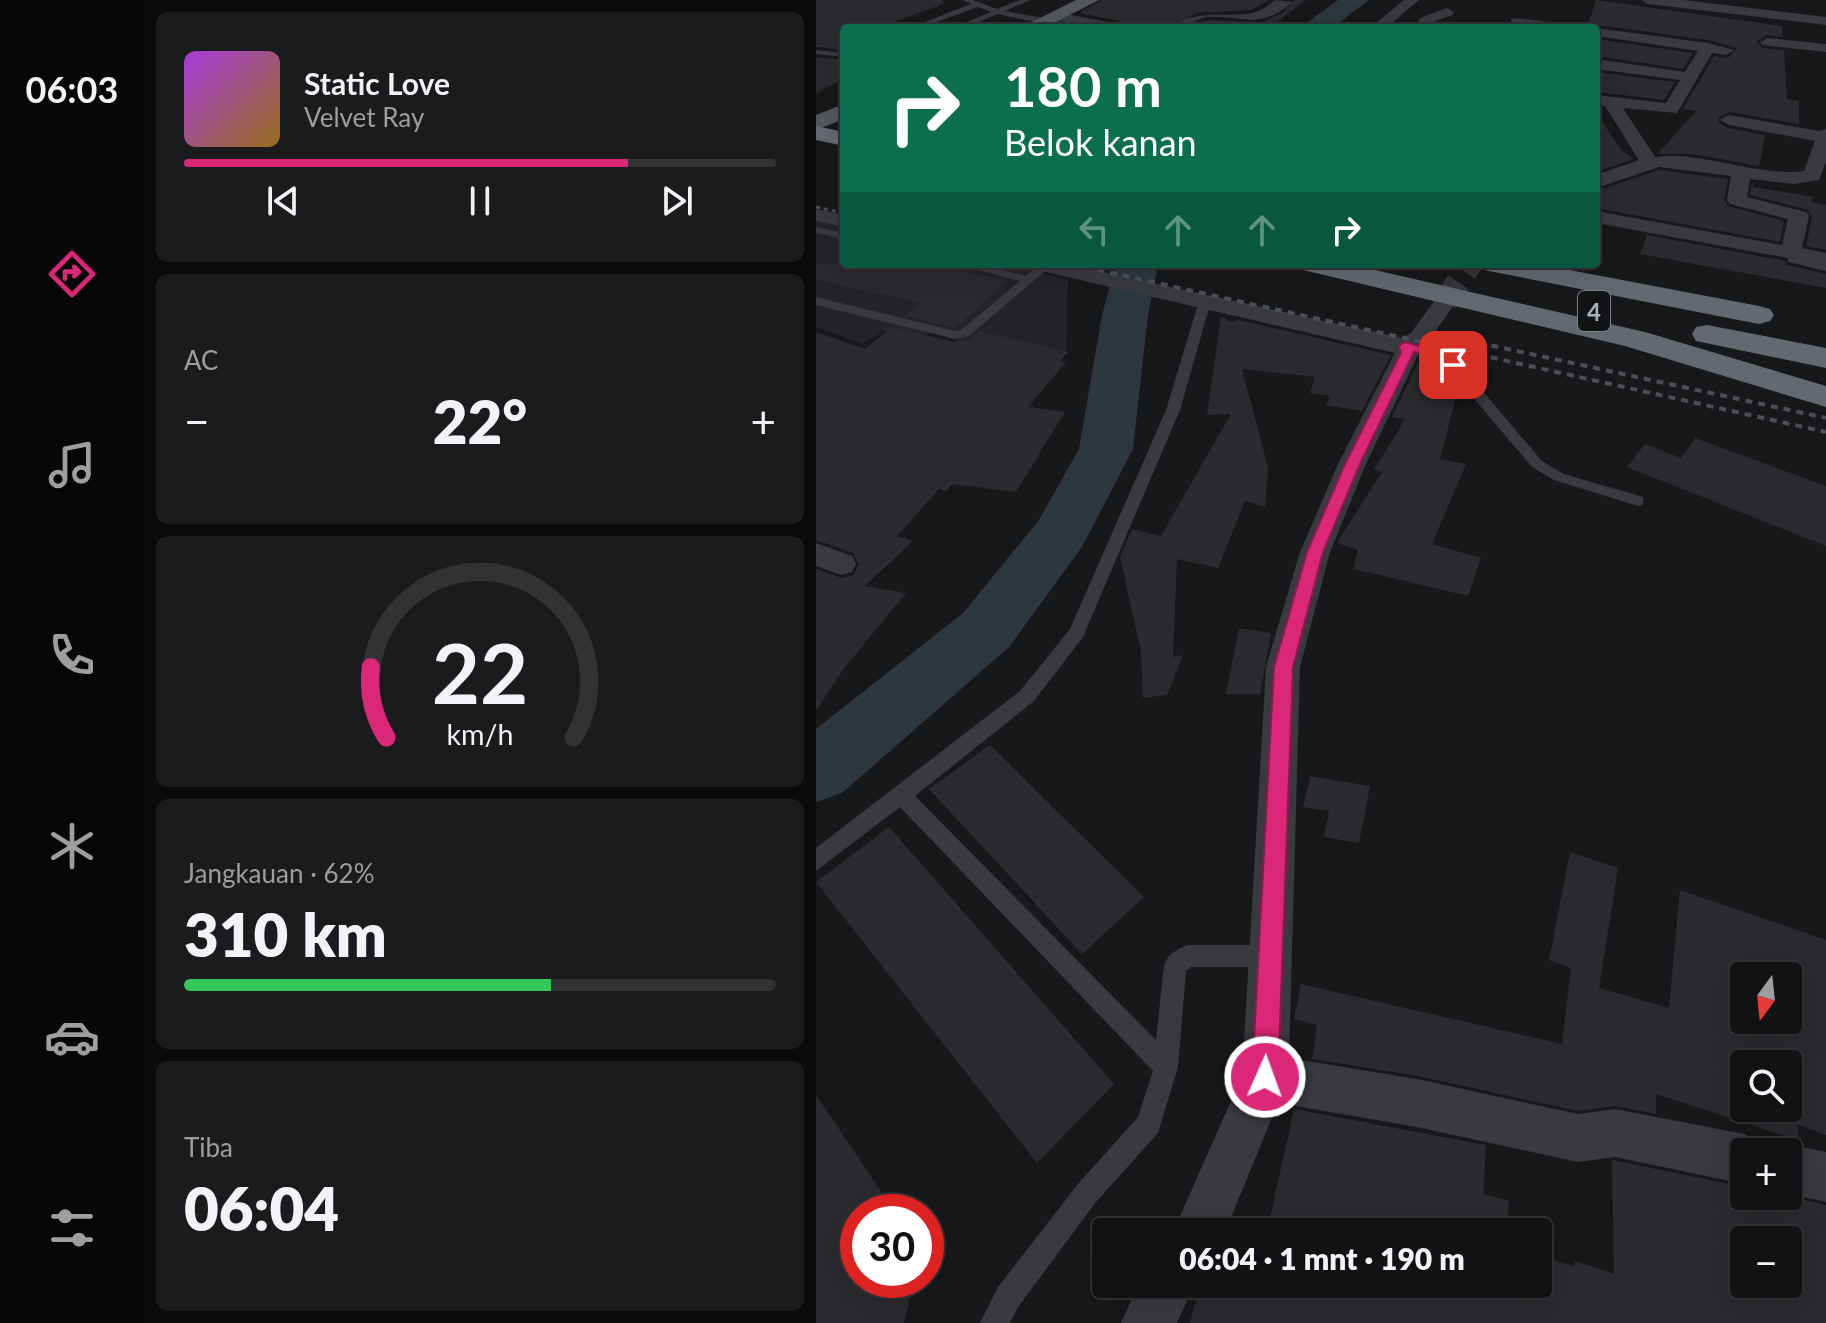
<!DOCTYPE html>
<html lang="id">
<head>
<meta charset="utf-8">
<style>
	body { margin:0; font-family:Lato,sans-serif; background:#1a1b1d; color:#f1f3f6; height:100vh; display:flex; flex-direction:column; font-size:30px; white-space:nowrap }
	* { box-sizing:border-box; margin:0 }
	p { font-size:26px; color:#9c9ea0 }
	.icon { flex:none; width:44px; height:44px; fill:none; stroke:currentColor; stroke-width:2; stroke-linecap:round; stroke-linejoin:round }
	.map { position:relative; flex:1; overflow:hidden }
	.side { display:flex; flex-direction:column; gap:12px; padding:12px; background:#090a0b; width:672px }
	.side>* { flex:none }
	.guide { position:absolute; left:24px; top:24px; width:760px; height:244px; border-radius:8px; box-shadow:0 8px 32px #0002,0 0 0 2px #303234; background:#0b6e4f; color:#fff; overflow:hidden }
	.needle { width:52px; rotate:195deg }
	.fabs { position:absolute; left:914px; top:962px; display:grid; gap:16px }
	.fabs a { display:grid; place-items:center; width:72px; height:72px; border-radius:8px; background:#111214; box-shadow:0 8px 32px #0002,0 0 0 2px #303234; font-size:40px }
	.speed { position:absolute; left:24px; top:1194px; display:flex; gap:16px; font-size:40px; font-weight:700; text-align:center }
	.speed>* { display:grid; place-content:center; width:104px; height:104px; border-radius:50%; background:#111214; box-shadow:0 8px 32px #0002,0 0 0 2px #303234; line-height:1 }
	.speed .limit { border:12px solid #d22; background:#fff; color:#111 }
	.pin { position:absolute; display:grid; place-items:center; width:68px; height:68px; color:#fff; margin:-34px; border-radius:16px; box-shadow:0 4px 12px #0006 }
	.me { position:absolute; width:88px; margin:-44px; rotate:2deg; stroke-linejoin:round; filter:drop-shadow(0 0 6px #0008) }
	.turn { display:flex; align-items:center; gap:28px; height:168px; padding:0 32px; font-size:36px }
	.turn .icon { width:104px; height:104px; stroke-width:2.5 }
	.turn b { display:block; font-size:56px; line-height:68px }
	.lanes { display:flex; align-items:center; height:76px; padding:0 32px; background:#0003; justify-content:center; gap:40px; direction:ltr }
	.lanes .off { opacity:.35 }
	.big { font-size:60px; font-weight:800; line-height:1.1 }
	.side .tile { flex:1; display:flex; flex-direction:column; justify-content:center; gap:12px; min-width:0; padding:0 28px; border-radius:12px; background:#1a1b1d }
	.side .dial { align-items:center; gap:0 }
	.dial svg { height:208px; overflow:visible; fill:none; stroke:#303234; stroke-width:7; stroke-linecap:round; text-anchor:middle }
	.dial text { fill:#f1f3f6; stroke:none }
	.song { display:flex; align-items:center; gap:24px }
	.cover { width:96px; height:96px; border-radius:12px; background:linear-gradient(135deg,hsl(280 70% 55%),hsl(40 70% 35%)) }
	.played { height:8px; border-radius:4px; background:linear-gradient(90deg,#db2777 75%,#303234 75%) }
	.keys { display:flex; justify-content:space-around; direction:ltr }
	.heat { display:flex; justify-content:space-between; align-items:center; font-size:44px; direction:ltr }
	.charge { height:12px; border-radius:6px; background:linear-gradient(90deg,#34c759 62%,#303234 0) }
	.trip { position:absolute; left:276px; top:1218px; width:460px; height:80px; border-radius:8px; background:#111214; box-shadow:0 8px 32px #0002,0 0 0 2px #303234; font-weight:800; line-height:80px; text-align:center }
	main { display:flex; flex:1; min-height:0 }
	.menu { display:flex; flex-direction:column; width:144px; justify-content:space-around; align-items:center; background:#070708; color:#9c9ea0 }
	.menu .icon { width:56px; height:56px }
	.menu .on { color:#db2777 }
	.menu b { font-size:36px; color:#f1f3f6 }
	.map>svg:first-child { display:block }
	.built { fill:#232427 }
	.lines { fill:none; stroke-linecap:round; stroke-linejoin:round }
	.river { fill:#2d383e; fill-rule:evenodd }
	.building { fill:#2a2b2e; fill-rule:evenodd }
	.street-tunnel { stroke:#34363a; stroke-width:24; stroke-dasharray:24 12; stroke-linecap:butt }
	.lane { fill:#383a3f; fill-rule:evenodd }
	.street { fill:#383a3f; fill-rule:evenodd }
	.primary { fill:#54575e; fill-rule:evenodd }
	.highway { fill:#646870; fill-rule:evenodd }
	.rail-far1 { stroke:#4b4e54; stroke-width:3; stroke-dasharray:4 4; stroke-linecap:butt }
	.rail { stroke:#4b4e54; stroke-width:4; stroke-dasharray:7 6; stroke-linecap:butt }
	.route { fill:#db2777; stroke:#8e194d; stroke-width:2 }
	.labels { text-anchor:middle; dominant-baseline:central; stroke-width:8; stroke-linejoin:round; paint-order:stroke }
	.shield { fill:#121315; stroke:#7c8188; stroke-width:2 }
	.shield-label { font-size:24px; font-weight:bold; fill:#a9b0ba }
</style>
</head>
<body>
<main>
<nav class="menu">
<b>06:03</b>
<svg class="icon on" aria-label="directions" viewBox="0 0 24 24"><path d="M12 3l9 9-9 9-9-9zM9 14v-3h6M13 9l2 2-2 2"/></svg>
<svg class="icon" aria-label="music" viewBox="0 0 24 24"><path d="M9 18V5l10-2v13"/><circle cx="6" cy="18" r="3"/><circle cx="16" cy="16" r="3"/></svg>
<svg class="icon" aria-label="phone" viewBox="0 0 24 24"><path d="M5 4h4l2 5-3 2q2 4 5 5l2-3 5 2v4C11 20 4 13 5 4z"/></svg>
<svg class="icon" aria-label="climate" viewBox="0 0 24 24"><path d="M12 3v18M4 7l16 10M4 17L20 7"/></svg>
<svg class="icon" aria-label="car" viewBox="0 0 24 24"><path d="M5 17H2v-5l4-1 3-4h7l3 4 3 1v5h-3M9 17h6M6 11h13"/><circle cx="7" cy="17" r="2"/><circle cx="17" cy="17" r="2"/></svg>
<svg class="icon" aria-label="filters" viewBox="0 0 24 24"><path d="M4 7h16M4 17h16"/><circle cx="9" cy="7" r="2"/><circle cx="15" cy="17" r="2"/></svg>
</nav>
<section class="side">
<div class="tile">
<div class="song"><i class="cover"></i><div><b>Static Love</b><p>Velvet Ray</p></div></div>
<div class="played"></div>
<div class="keys"><svg class="icon" aria-label="previous" viewBox="0 0 24 24"><path d="M18 5L8 12l10 7zM5 5v14"/></svg><svg class="icon" aria-label="pause" viewBox="0 0 24 24"><path d="M8 5v14M16 5v14"/></svg><svg class="icon" aria-label="next" viewBox="0 0 24 24"><path d="M6 5l10 7-10 7zM19 5v14"/></svg></div>
</div>
<div class="tile"><p>AC</p>
<div class="heat"><a>−</a><b class="big">22°</b><a>+</a></div>
</div>
<div class="tile dial"><svg viewBox="0 0 100 80">
<path d="M14 69A42 42 0 1 1 86 69"/>
<path d="M14 69A42 42 0 0 1 8 42" stroke="#db2777"/>
<text x="50" y="56" font-size="32" font-weight="700">22</text>
<text x="50" y="72" font-size="11">km/h</text>
</svg></div>
<div class="tile"><p>Jangkauan · 62%</p><b class="big">310 km</b><div class="charge"></div></div>
<div class="tile"><p>Tiba</p><b class="big">06:04</b></div>
</section>
<div class="map">
<svg width="1010" height="1323" viewBox="0 0 1010 1323">
	<rect width="100%" height="100%" fill="#17181a"/>
	<!-- built -->
	<path class="built" d="M0,221L28,227V264H186L252,279L250,352L168,364L141,341L118,330L97,341L69,331L47,344L0,327Z"/>
	<g class="lines">
		<!-- river -->
		<path class="river" d="M522,0H553L516,28H484Z
			M300,264H342L332,315L317,449L266,547L193,647L26,793L0,802V729L147,613L223,520L263,449L286,315Z"/>
	</g>
	<!-- building -->
	<path class="building" d="M0,0H127L128,4L61,28H28V50L0,47Z
		M286,0H454L435,10L381,13L349,28H312L303,21L263,13Z
		M479,0H490L453,28H370L393,20L446,22L467,13Z
		M780,0L966,26L967,37L951,35L941,41L946,48L968,50L971,99L983,101V124L914,112L903,117V123L912,128L949,135L943,166L877,154H842L880,111L867,109L898,56L912,58L921,48L892,40L780,25L771,28Z
		M780,39L877,53L867,69L780,56Z
		M0,57L28,60V78L0,94Z
		M780,72L859,82L848,100L789,93L780,91Z
		M780,112L805,150L818,159L780,172Z
		M843,170L912,179L908,200L912,206L968,221L964,242L780,208V191Z
		M936,182L938,187L997,197L996,202L1010,205V250L990,246L996,217L992,210L934,195Z
		M831,235L969,261L971,265L1010,274V288L824,254Z
		M0,264H112L191,281L139,328L89,316L105,303L0,280Z
		M405,316L414,322L422,320L575,355L546,411L510,405L514,396L494,393L499,377L426,369L452,467L449,507L429,501L402,568L361,559L357,657L367,655L351,695L327,698L325,652L304,557L316,529L345,536L415,414L391,415Z
		M76,327L138,342L154,339L163,331L252,352L244,361L250,362L212,407L249,412L200,492L136,484L130,491L123,489L81,536L97,541L49,586L90,593L26,671L0,711V569L26,578L37,575L43,565L37,553L0,540V332L49,349Z
		M601,364L622,367L617,381L643,386L624,459L650,464L616,544L665,558L652,596L538,569L542,550L521,543L566,472L558,470L589,419L576,417Z
		M879,438L1010,486V546L811,467L829,444L865,458Z
		M423,628L455,633L444,694H410Z
		M174,745L328,897L266,954L113,789Z
		M494,776L554,786L543,843L508,837L513,811L487,807Z
		M73,827L298,1084L221,1163L0,882Z
		M754,852L802,868L783,988L853,1008L864,890L1010,940V1135L982,1125V1140L840,1094V1114L799,1106L762,1111L602,1076L496,1059L501,1025L478,1019L485,984L746,1044L755,968L733,960ZM928,976H972V1020H928ZM928,1064H972V1108H928Z
		M0,1095L79,1212H42V1280H98L88,1323H0Z
		M478,1109L670,1145L667,1194L693,1201L690,1232H451Z
		M796,1160L928,1187V1196H970L1010,1205V1323H374L384,1284L422,1295L424,1284H722V1256L759,1266V1261L798,1274ZM928,1240H972V1284H928Z"/>
	<g class="lines">
		<!-- street-tunnel -->
		<path class="street-tunnel" d="M629,302L654,264"/>
		<!-- lane -->
		<path class="lane" d="M147,0H157L181,9L204,0H214L189,11L281,28L231,22L227,24L182,14L148,28H137L175,12L162,7L104,28H93L155,4Z
			M0,50L28,53V57L0,54Z
			M0,227L28,233V239L0,233Z
			M971,250H979L981,258L1010,265V271L972,262Z
			M141,264H161L210,276L224,264L235,266L153,336L139,339L0,305V297L139,331L145,330L204,281Z
			M389,297L395,301L364,410L267,637L218,701L99,796L340,1040L348,965C352,954 361,949 372,945H453L461,948L464,956L461,964L453,967H375L370,971L362,1067L342,1133L280,1202L202,1307L194,1323H164L182,1287L262,1184L322,1117L337,1071L84,807L0,871V848L204,691L254,629L350,410L383,301Z
			M589,342L627,352L642,362L726,461L748,474L827,497V505L822,506L738,480L716,467L632,368L617,358L584,349L583,346Z"/>
		<!-- street -->
		<path class="street" d="M459,0L477,2C445,30 428,16 393,17C381,17 373,28 352,28C392,0 430,30 459,0Z
			M588,0H603L570,28H554Z
			M825,0H867L1010,17V25L832,4Z
			M631,8L638,12L636,15L615,23L614,28H600L604,18Z
			M240,12L302,24L309,28H280L235,19V13Z
			M700,18L748,24L755,28L695,25V19Z
			M779,28H780L892,43L918,50L910,55L896,53L861,113L807,108L839,157C889,151 938,177 988,171L999,141L913,125L904,120L913,115L1003,131L1010,129V162L1003,180L978,184L934,179L931,197L990,212L993,216L986,248L1010,253V265L780,223V211L966,245L972,219L914,204L911,200L915,176L843,167L780,188V175L823,160L789,106L780,105V95L850,103L864,80L780,69V59L869,72L882,51L780,36Z
			M951,38L1010,44V52L946,45L944,42Z
			M0,209L28,215V227L0,221Z
			M210,264H250L586,338L595,333L621,297H637L640,302L611,343L602,349L603,353L550,464L514,552L484,667L473,1058L601,1079L762,1114L799,1109L928,1134L945,1142L950,1152H928V1184L799,1157L762,1162L601,1127L462,1103L409,1232H357L426,1076L450,667L484,552L522,464L579,353L221,270Z
			M0,543L36,556L40,564L36,572L25,575L0,566Z
			M972,1144L1010,1152V1202L972,1194V1152H954Z
			M323,1284H379L361,1323H305Z"/>
		<!-- primary -->
		<path class="primary" d="M260,0H283L228,28H204Z
			M28,104V119L0,130V115Z"/>
		<!-- highway -->
		<path class="highway" d="M0,126L28,132V146L0,140Z
			M483,264H533L829,332L1010,386V407L809,346L487,270Z
			M664,264H722L943,306L954,309L958,315L954,321L943,324L678,272L668,270Z
			M891,325L1010,348V368L880,341L876,334L880,327Z"/>
		<!-- rail-far1 -->
		<path class="rail-far1" d="M0,207L28,213"/>
		<!-- rail -->
		<path class="rail" d="M256,264L1010,432
			M650,340L1010,418"/>
	</g>
	<!-- route -->
	<path class="route" d="M589,342L627,352L644,365L633,367L618,358L598,352L544,464L507,552L477,667L462,1077L458,1086L449,1090L440,1086L436,1077L458,667L491,552L529,464L585,353L583,346Z"/>
	<g class="labels">
		<!-- shield labels -->
		<rect class="shield" x="762" y="291" width="32" height="40" rx="6"/>
		<g class="shield-label">
			<text x="778" y="311">4</text>
		</g>
	</g>
</svg>
<div class="fabs">
<a><svg class="needle" viewBox="-14 -14 28 28"><path d="M0-13l5 13h-10z" fill="#e53935"/><path d="M0 13l5-13h-10z" fill="#9c9ea0"/></svg></a>
<a><svg class="icon" aria-label="search" viewBox="0 0 24 24"><circle cx="10" cy="10" r="6"/><path d="M15 15l6 6"/></svg></a>
<a>+</a>
<a>−</a>
</div>
<div class="speed"><div class="limit">30</div></div>
<div class="pin" style="left:637px;top:365px;background:#d93025"><svg class="icon" aria-label="arrive" viewBox="0 0 24 24"><path d="M6 21V4h12l-3 4 3 4H6"/></svg></div>
<svg class="me" style="left:449px;top:1077px" viewBox="-20 -20 40 40"><circle r="17" fill="#db2777" stroke="#fff" stroke-width="3"/><path d="M0-11L8 9 0 5-8 9z" fill="#fff"/></svg>
<div class="trip">06:04 · 1 mnt · 190 m</div>
<div class="guide">
<div class="turn"><svg class="icon" aria-label="right" viewBox="0 0 24 24"><path d="M7 20v-9h11M14 6l5 5-5 5"/></svg><div><b>180 m</b>Belok kanan</div></div>
<div class="lanes"><svg class="icon off" aria-label="left" viewBox="0 0 24 24"><path d="M17 20v-9H6M10 6l-5 5 5 5"/></svg><svg class="icon off" aria-label="ahead" viewBox="0 0 24 24"><path d="M12 20V5M6 11l6-6 6 6"/></svg><svg class="icon off" aria-label="ahead" viewBox="0 0 24 24"><path d="M12 20V5M6 11l6-6 6 6"/></svg><svg class="icon" aria-label="right" viewBox="0 0 24 24"><path d="M7 20v-9h11M14 6l5 5-5 5"/></svg></div>
</div>
</div>
</main>
</body>
</html>
